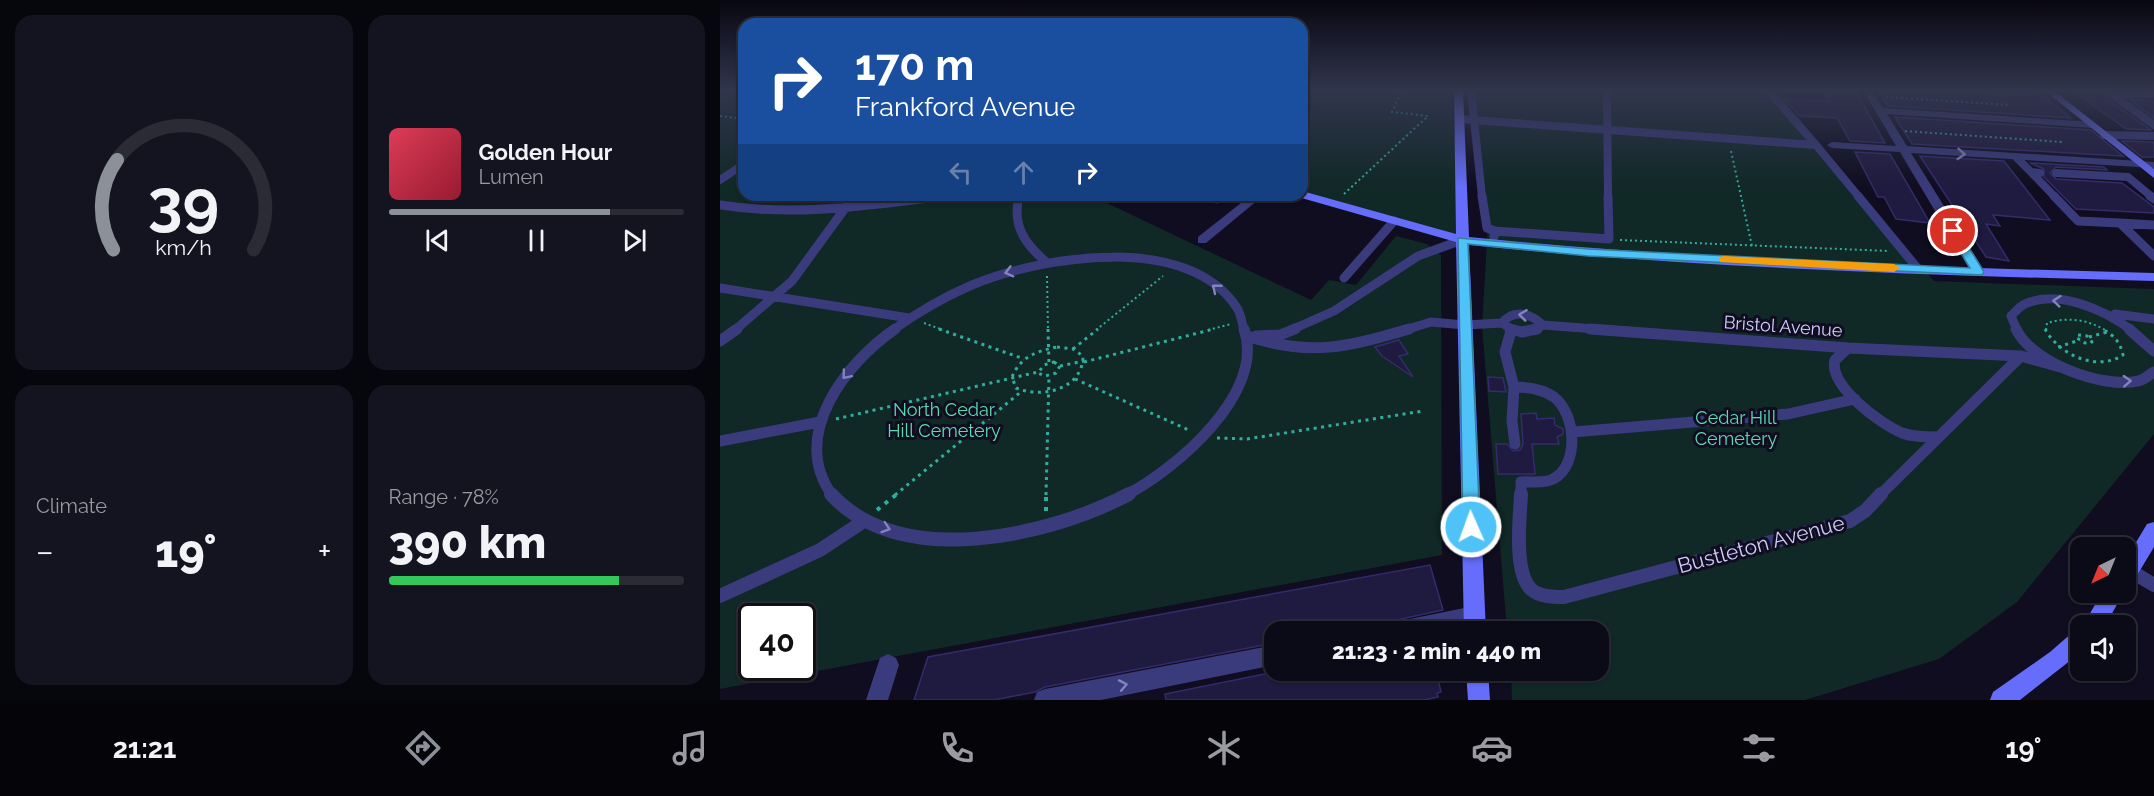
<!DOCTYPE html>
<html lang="en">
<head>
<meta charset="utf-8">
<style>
	body { margin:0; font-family:Raleway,sans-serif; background:#141320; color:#f1f3f6; height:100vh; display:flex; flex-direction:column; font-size:22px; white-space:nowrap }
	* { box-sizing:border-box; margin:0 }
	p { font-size:20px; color:#9a9aa1 }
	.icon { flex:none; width:33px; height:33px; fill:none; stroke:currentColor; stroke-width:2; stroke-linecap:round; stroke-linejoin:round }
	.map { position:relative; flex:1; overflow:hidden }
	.sheet { display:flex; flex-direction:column; gap:15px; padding:15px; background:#06060d; width:720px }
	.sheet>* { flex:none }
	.banner { position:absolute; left:18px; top:18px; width:570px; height:183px; border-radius:18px; box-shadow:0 2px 4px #0004,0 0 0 2px #2b2b36; background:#1a4fa0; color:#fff; overflow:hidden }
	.needle { width:39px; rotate:223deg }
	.fabs { position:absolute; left:1350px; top:537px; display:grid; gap:12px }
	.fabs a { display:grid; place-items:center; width:66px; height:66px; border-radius:12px; background:#0b0a17; box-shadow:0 2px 4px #0004,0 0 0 2px #2b2b36; font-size:30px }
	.speed { position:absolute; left:18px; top:603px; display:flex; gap:12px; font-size:30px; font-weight:700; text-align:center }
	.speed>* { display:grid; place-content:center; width:78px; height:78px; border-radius:50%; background:#0b0a17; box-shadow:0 2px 4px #0004,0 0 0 2px #2b2b36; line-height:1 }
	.speed .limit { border:3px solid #111; border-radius:9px; background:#fff; color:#111 }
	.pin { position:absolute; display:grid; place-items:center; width:51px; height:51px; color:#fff; margin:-26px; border:3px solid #fff; border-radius:50%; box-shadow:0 2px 6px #0007 }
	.me { position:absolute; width:66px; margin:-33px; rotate:358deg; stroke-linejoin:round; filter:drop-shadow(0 0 4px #0008) }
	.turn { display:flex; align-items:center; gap:21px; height:126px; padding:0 18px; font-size:27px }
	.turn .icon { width:78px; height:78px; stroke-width:2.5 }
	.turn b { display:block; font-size:42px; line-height:51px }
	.lanes { display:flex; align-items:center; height:57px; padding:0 18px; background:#0003; justify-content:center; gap:30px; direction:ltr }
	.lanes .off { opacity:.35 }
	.big { font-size:45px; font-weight:800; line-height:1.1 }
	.sheet .widget { flex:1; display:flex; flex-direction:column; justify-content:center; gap:9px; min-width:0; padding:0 21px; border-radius:18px; background:#141320 }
	.sheet .dial { align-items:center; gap:0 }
	.dial svg { height:156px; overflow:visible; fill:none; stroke:#2b2b36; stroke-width:7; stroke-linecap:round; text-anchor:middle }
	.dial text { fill:#f1f3f6; stroke:none }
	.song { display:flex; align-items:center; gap:18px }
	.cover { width:72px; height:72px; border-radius:9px; background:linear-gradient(135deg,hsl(350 70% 55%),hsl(350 70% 35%)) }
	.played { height:6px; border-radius:3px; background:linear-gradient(90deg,#8c9099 75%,#2b2b36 75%) }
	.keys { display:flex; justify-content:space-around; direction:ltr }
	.heat { display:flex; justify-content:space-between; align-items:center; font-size:33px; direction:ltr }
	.charge { height:9px; border-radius:4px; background:linear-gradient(90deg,#34c759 78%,#2b2b36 0) }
	.sheet .tiles { flex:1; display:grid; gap:15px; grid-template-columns:repeat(2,1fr) }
	.trip { position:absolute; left:544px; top:621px; width:345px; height:60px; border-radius:18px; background:#0b0a17; box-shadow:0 2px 4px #0004,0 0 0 2px #2b2b36; font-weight:800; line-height:60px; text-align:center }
	.menu { display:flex; height:96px; justify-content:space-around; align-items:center; background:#040409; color:#9a9aa1 }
	.menu .icon { width:42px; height:42px }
	.menu .on { color:#8c9099 }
	.menu b { font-size:27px; color:#f1f3f6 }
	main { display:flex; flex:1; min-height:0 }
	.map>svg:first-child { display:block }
	.green { fill:#102826; fill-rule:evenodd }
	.building { fill:#1f1a3f; stroke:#342c6a; stroke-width:1.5 }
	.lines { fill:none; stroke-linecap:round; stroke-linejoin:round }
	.path-far2 { stroke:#31ad9d; stroke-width:2; stroke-dasharray:2 3; stroke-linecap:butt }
	.path-far1 { stroke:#31ad9d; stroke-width:3; stroke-dasharray:3 4.5; stroke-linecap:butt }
	.path { stroke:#31ad9d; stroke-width:4; stroke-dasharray:4 6; stroke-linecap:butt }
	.lane-far3 { stroke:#393b7c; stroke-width:8 }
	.lane-far2 { stroke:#393b7c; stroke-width:9 }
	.lane-far1 { stroke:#393b7c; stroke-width:11 }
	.lane { stroke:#393b7c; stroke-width:14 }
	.street { fill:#393b7c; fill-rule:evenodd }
	.secondary { fill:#666dfa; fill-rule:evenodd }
	.oneway { stroke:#8484bc }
	.route { fill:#4fc3f7; stroke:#337fa1; stroke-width:1.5 }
	.slow { fill:#f59e0b }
	.labels { text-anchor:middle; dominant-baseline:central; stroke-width:6; stroke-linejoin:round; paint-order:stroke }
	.street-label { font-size:18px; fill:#ceccfd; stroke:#0f0d1f }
	.park-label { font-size:18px; fill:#5bdbb2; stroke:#0f0d1f }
	.near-street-label { font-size:21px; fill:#ceccfd; stroke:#0f0d1f }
</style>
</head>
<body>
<main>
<section class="sheet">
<div class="tiles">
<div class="widget dial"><svg viewBox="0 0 100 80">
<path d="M14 69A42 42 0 1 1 86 69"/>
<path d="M14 69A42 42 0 0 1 16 23" stroke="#8c9099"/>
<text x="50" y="56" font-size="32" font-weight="700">39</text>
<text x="50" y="72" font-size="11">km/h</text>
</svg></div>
<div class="widget">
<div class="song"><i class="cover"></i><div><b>Golden Hour</b><p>Lumen</p></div></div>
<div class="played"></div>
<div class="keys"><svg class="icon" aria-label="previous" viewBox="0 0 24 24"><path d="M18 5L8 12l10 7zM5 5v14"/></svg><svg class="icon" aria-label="pause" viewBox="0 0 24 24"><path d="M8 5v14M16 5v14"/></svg><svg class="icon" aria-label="next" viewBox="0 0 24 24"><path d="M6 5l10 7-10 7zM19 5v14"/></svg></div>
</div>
<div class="widget"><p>Climate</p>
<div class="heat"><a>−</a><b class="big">19°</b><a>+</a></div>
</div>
<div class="widget"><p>Range · 78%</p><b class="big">390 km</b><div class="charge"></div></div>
</div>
</section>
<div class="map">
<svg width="1434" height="700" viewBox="0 0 1434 700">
	<rect width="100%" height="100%" fill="#0f0d1f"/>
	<!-- green -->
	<path class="green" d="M0,90H24V195H370L591,300L609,280L636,285L676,236L707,244L721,255L722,555L0,689ZM32,616H82V668H32Z
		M582,90H731L742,240L582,195Z
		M754,90H1097L1100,94L1057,92L1214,281L1434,289V434L1297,602L1219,659L1085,700H792L791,671L879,670V632L787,631L762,327L768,224Z"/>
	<!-- building -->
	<path class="building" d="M1108,90H1135L1165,143L1130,141L1117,118L1080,116L1064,99L1108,101L1106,96H1111Z
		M1158,90H1235L1323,96L1351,118L1168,106Z
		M1352,90H1385L1386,98L1431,130L1406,129Z
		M1409,99L1434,102V118Z
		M1175,117L1371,130L1403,156L1192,144Z
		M1402,141L1434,142V157H1422Z
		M1135,152L1170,154L1210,223L1176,219L1164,197H1158Z
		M1200,156L1284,161L1330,220L1273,215L1280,226L1266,224L1289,261L1266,257Z
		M1310,163L1384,167L1387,170L1336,167L1330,173L1336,179L1402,183L1434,207V213L1356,209L1324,177V169Z
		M679,340L688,354L679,356L693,377L662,356L655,347Z
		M768,377L783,378L786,392L769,391Z
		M816,413L817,419L834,418L835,425L843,429V434L837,437L839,444H812L815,474H778L776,444H787L793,451L800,450L803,444L801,414Z
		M710,565L723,610L621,632H555V643L325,687L315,692L274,700H194L208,657Z
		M564,670H716L721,692L717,693L718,697L704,700H446L445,694Z"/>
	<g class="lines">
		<!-- path-far2 -->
		<path class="path-far2" d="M1166,97L1290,105
			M0,116L24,119
			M1185,131L1342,142
			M1011,151L1032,246
			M624,194L708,116L672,112L682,90
			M900,240L1169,251
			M327,276L328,330
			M204,323L223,330
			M376,330L443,276
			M488,330L511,324
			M1326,330L1327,323C1347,317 1366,319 1385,330"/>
		<!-- path-far1 -->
		<path class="path-far1" d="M219,329L304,359
			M328,329L329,363
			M1325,329C1339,355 1377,372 1403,355C1400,342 1394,335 1382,329
			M1358,335L1367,336L1372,342L1365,343L1357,338Z
			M1369,337L1387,332
			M337,347L353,349L363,356C363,389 322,399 296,388L292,377C300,357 317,351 337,347Z
			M1338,347L1360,340
			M353,349L378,329
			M334,362L340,366L336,373L325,376L318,373L324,365Z
			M364,362L494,329
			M340,366L364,361
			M355,379L471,431
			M116,419L318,372
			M497,438L527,439L703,411
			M175,495L302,391
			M326,495L329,376"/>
		<!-- path -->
		<path class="path" d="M157,510L177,494
			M326,511V494"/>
		<!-- lane-far3 -->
		<path class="lane-far3" d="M751,90L762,197
			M887,90L888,197
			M1048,90L1096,145
			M1434,94L1390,93L1434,125
			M739,119L1096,145L1139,197
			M1384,135L1434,136
			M1297,158L1311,172
			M1320,173L1311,172L1335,197
			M1336,173L1408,177L1432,197
			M0,180L24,164
			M133,197L135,195
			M214,197L231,195
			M499,197L502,195"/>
		<!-- lane-far2 -->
		<path class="lane-far2" d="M299,196C292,225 304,243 326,262
			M762,196L767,228L775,231L774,237
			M1138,196L1198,269
			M1334,196L1358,221L1400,223
			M1430,196L1434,199
			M497,199L501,196
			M0,205C76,217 150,205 226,196
			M1434,225L1400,223L1434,256
			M775,231L889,239L888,196
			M624,278L674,221
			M0,288L189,318
			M1395,314L1434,319
			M823,325L889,330
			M15,330L72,281L134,196
			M173,330C198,312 224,297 252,285C322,256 468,232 517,308C521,314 522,323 524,330
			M571,330L614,311L698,256L742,240
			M685,330L711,322L745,325L782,323
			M793,330L782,323C794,309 810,313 823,325L814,330
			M1297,330L1291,316C1295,312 1300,306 1305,304C1338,289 1385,310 1411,330"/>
		<!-- lane-far1 -->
		<path class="lane-far1" d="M790,329L802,332L817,329
			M870,329L1128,348L1301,356L1340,367
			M1296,329C1312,363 1383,389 1418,381C1424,380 1429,375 1434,372
			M1409,329L1434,351
			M791,331L785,352L794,387C807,387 823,389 834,397C856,414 860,465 833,479C824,484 811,481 801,482V495
			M527,336C590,357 628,347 689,329
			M536,336L560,335L575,329
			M0,341L17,329
			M1128,348L1115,360C1108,385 1160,424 1182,433C1193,437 1207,437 1219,437
			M794,387L792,421L795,444
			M853,432L1068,414L1135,399
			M0,441L100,422
			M112,495C69,435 126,363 175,329
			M406,495C456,469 546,393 524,329
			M1160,495L1301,356"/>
		<!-- lane -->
		<path class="lane" d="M111,494C180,571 330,536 409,494
			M801,494C800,517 793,574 812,590C820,597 834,597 844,597L1130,521L1145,511L1161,494
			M1409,570L1434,585
			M0,596L100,550L144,521"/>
		<!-- street -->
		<path class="street" d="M1143,90H1151L1163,108L1373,122L1378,125L1373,128L1167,114L1187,146L1434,162V168L1191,153L1265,272L1263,275H1253L1180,152L1112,148L1107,145L1112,142L1176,146Z
			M1298,90H1334L1335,91C1327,96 1306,95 1298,90Z
			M531,195H544L486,243H478V237Z
			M754,606L761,609L764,616L761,623C731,635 697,632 665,632L668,625L675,622Z
			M555,645V665L381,700H314L317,692L325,689Z
			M168,654L176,658L179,665L168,700H146L160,658Z"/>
		<!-- secondary -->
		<path class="secondary" d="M734,90H743L749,237C976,260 1206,267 1434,273V281C1206,275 976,268 749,245L766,632H744L736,242L578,197L576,195H582V191L736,234Z
			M1324,90H1333L1434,169V178Z
			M1434,522V547L1413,582L1406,585V559L1427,524Z
			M1382,592H1404L1385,626H1363Z
			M1360,629V653L1300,700H1270L1273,692L1330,652L1353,632Z
			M746,670H768L770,700H748Z"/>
	</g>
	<!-- one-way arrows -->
	<defs><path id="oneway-chevron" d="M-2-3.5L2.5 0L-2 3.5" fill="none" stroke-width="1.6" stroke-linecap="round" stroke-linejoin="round" transform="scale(1.5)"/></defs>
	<g class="oneway">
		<use href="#oneway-chevron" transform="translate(1241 154) rotate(4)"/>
		<use href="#oneway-chevron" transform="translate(289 272) rotate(165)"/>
		<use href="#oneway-chevron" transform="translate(496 288) rotate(-141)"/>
		<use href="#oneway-chevron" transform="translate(1337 301) rotate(-174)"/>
		<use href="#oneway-chevron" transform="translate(803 315) rotate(-173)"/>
		<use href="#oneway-chevron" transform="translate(126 375) rotate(130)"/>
		<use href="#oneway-chevron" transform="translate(1407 381) rotate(-3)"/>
		<use href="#oneway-chevron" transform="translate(166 528) rotate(18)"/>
		<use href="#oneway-chevron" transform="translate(403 685) rotate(-11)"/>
	</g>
	<!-- sky -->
	<linearGradient id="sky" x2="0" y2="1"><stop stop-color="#080711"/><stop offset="0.48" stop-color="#31354d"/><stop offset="1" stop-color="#31354d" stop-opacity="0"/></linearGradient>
	<rect width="1434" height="188" fill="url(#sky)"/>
	<!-- route -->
	<path class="route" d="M1233,228L1239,231L1264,272L1262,275L868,256L748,244L760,527L757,532H745L743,527L738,238L868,249L1250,268L1227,231Z"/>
	<!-- slow -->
	<path class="slow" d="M1004,256L1174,264L1180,268L1174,272L1000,262V257Z"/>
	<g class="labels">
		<!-- street labels -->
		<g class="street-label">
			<text transform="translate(1063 326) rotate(4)">Bristol Avenue</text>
		</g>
		<!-- park labels -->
		<g class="park-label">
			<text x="224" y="409">North Cedar<tspan x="224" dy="21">Hill Cemetery</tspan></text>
			<text x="1016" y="417">Cedar Hill<tspan x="1016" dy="21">Cemetery</tspan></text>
		</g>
		<!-- near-street labels -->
		<g class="near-street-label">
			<text transform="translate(1041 544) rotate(-15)">Bustleton Avenue</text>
		</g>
	</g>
</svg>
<div class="fabs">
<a><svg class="needle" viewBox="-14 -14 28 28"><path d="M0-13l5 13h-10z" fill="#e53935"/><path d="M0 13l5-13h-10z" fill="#9a9aa1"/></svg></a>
<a><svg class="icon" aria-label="sound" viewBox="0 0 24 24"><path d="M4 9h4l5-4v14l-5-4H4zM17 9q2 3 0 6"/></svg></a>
</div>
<div class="speed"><div class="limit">40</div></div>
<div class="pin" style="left:1233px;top:231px;background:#d93025"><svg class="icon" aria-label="arrive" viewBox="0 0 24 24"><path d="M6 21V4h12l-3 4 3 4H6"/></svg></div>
<svg class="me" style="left:751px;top:527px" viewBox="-20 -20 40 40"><circle r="17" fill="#4fc3f7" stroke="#fff" stroke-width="3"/><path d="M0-11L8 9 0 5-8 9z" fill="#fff"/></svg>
<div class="trip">21:23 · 2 min · 440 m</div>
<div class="banner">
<div class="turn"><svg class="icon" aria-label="right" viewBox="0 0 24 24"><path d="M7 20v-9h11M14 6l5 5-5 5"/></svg><div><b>170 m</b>Frankford Avenue</div></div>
<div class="lanes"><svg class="icon off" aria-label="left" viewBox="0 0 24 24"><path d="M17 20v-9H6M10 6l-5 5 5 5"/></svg><svg class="icon off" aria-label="ahead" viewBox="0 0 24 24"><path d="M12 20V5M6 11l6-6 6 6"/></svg><svg class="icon" aria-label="right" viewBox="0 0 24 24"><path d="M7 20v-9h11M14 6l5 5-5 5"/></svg></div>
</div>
</div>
</main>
<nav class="menu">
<b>21:21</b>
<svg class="icon on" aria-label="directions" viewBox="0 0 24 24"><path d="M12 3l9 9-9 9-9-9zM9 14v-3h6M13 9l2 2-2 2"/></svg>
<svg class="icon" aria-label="music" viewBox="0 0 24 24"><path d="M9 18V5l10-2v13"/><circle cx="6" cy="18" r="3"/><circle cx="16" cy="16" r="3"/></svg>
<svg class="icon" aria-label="phone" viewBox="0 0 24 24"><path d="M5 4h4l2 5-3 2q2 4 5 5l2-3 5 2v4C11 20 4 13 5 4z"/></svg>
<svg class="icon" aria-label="climate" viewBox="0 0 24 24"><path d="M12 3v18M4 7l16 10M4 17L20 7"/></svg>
<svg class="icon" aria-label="car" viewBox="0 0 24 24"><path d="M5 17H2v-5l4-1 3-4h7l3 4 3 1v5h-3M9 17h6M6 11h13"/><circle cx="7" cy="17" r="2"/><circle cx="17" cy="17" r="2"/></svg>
<svg class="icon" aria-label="filters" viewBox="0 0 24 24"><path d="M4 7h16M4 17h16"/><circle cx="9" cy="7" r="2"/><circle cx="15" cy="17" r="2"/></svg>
<b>19°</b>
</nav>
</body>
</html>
